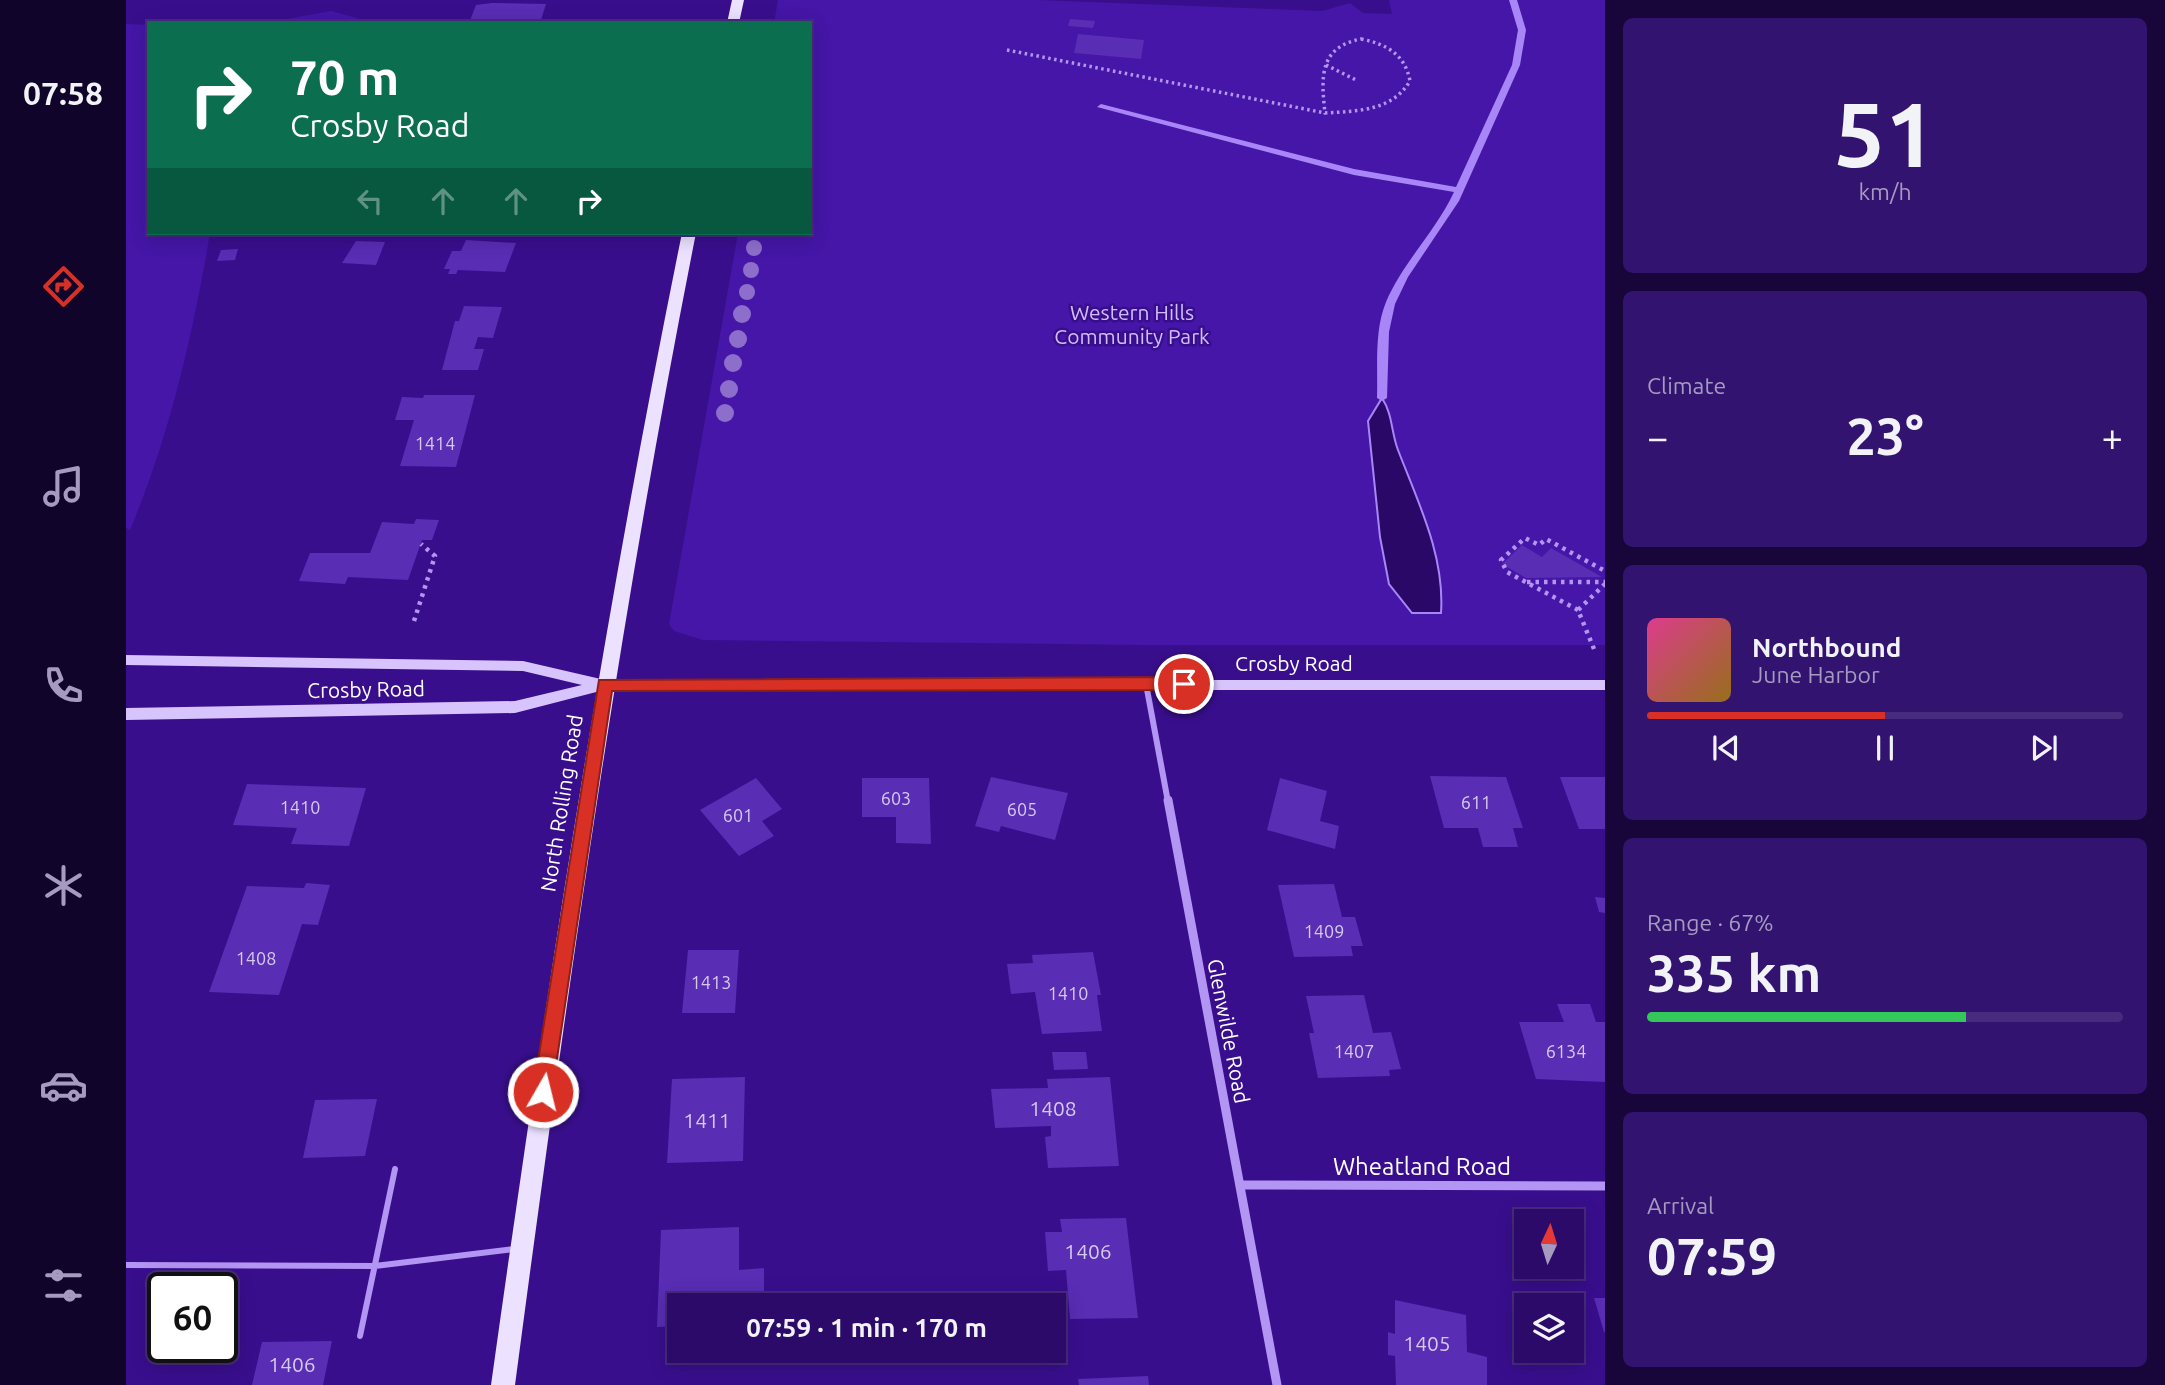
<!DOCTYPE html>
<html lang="en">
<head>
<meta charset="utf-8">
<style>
	body { margin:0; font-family:Ubuntu,sans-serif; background:#331370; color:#f1f3f6; height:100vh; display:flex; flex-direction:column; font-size:26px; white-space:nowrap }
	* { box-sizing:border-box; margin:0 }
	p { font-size:23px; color:#a69ac1 }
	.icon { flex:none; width:38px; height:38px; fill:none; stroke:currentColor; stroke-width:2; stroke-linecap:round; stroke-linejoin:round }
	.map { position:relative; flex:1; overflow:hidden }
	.sheet { display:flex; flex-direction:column; gap:18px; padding:18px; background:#18063a; width:560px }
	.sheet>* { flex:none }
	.top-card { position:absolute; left:21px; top:21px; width:665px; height:214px; border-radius:0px; box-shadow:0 4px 18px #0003,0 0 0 2px #472b7e; background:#0b6e4f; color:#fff; overflow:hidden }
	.needle { width:46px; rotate:4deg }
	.buttons { position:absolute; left:1388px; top:1209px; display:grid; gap:14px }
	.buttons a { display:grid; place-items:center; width:70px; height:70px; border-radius:0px; background:#2b0a6a; box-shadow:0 4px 18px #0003,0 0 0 2px #472b7e; font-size:35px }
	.speed { position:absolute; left:21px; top:1272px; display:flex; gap:14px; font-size:35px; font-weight:700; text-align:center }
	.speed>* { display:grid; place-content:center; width:91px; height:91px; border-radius:50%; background:#2b0a6a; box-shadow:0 4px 18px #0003,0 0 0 2px #472b7e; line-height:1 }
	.speed .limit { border:4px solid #111; border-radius:10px; background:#fff; color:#111 }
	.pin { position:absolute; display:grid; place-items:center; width:60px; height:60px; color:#fff; margin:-30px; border:4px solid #fff; border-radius:50%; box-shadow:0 2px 7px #0007 }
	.me { position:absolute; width:77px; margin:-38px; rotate:8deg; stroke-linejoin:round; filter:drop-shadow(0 0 5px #0008) }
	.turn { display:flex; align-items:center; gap:24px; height:147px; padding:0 28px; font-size:32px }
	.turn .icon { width:91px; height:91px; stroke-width:2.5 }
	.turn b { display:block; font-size:49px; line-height:60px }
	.lanes { display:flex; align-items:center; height:66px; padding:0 28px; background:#0003; justify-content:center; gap:35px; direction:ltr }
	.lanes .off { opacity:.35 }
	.big { font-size:52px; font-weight:600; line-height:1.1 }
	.sheet .tile { flex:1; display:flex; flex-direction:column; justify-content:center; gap:10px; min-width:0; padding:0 24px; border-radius:10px; background:#331370 }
	.sheet .dial { align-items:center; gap:0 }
	.dial b { font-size:91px; line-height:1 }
	.song { display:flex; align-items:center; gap:21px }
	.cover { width:84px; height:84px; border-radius:10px; background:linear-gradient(135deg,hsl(330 70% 55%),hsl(40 70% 35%)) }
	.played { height:7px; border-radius:4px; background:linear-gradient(90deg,#d93025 50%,#472b7e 50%) }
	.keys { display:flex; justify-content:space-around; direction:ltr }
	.heat { display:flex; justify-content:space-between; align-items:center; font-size:38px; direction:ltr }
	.charge { height:10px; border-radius:5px; background:linear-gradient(90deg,#34c759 67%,#472b7e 0) }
	.trip { position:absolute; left:541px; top:1293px; width:399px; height:70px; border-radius:0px; background:#2b0a6a; box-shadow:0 4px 18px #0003,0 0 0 2px #472b7e; font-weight:600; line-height:70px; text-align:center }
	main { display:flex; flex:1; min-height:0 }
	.dock { display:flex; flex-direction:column; width:126px; justify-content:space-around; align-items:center; background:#11042a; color:#a69ac1 }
	.dock .icon { width:49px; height:49px }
	.dock .current { color:#d93025 }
	.dock b { font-size:32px; color:#f1f3f6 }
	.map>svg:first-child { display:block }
	.green { fill:#4516a7 }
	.water { fill:#290868; stroke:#a986f7; stroke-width:2 }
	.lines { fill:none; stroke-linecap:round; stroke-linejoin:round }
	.stream { fill:#a986f7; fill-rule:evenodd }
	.building { fill:#592db4 }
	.path-far1 { stroke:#b395f3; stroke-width:3.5; stroke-dasharray:2.5 3.5; stroke-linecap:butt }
	.path { stroke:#b395f3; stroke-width:4.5; stroke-dasharray:3.5 5; stroke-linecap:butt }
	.lane { stroke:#b395f3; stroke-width:6 }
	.street-far1 { stroke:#b395f3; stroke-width:6 }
	.street { stroke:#b395f3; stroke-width:9 }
	.secondary { fill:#d7c4fd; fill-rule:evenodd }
	.primary { fill:#ece1ff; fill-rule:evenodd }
	.tree { fill:#8d6ecb }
	.route { fill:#d93025; stroke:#8d1f18; stroke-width:2 }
	.labels { text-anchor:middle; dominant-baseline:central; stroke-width:5; stroke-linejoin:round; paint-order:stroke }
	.number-label { font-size:18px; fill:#d6caec }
	.park-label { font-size:21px; fill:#d1bcfe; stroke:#390e8d }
	.street-label { font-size:21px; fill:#fff; stroke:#390e8d }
	.near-number-label { font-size:21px; fill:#d6caec }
	.near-street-label { font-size:24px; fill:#fff; stroke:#390e8d }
</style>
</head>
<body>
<main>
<nav class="dock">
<b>07:58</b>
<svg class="icon current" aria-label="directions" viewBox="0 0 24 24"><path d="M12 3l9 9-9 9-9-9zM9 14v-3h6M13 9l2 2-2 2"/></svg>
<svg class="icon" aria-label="music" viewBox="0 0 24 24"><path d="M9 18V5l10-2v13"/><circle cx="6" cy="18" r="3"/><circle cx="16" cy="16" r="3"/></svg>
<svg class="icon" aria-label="phone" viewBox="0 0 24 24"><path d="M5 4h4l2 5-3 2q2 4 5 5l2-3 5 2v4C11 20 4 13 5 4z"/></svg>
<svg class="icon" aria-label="climate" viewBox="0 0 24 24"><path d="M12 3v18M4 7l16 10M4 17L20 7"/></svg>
<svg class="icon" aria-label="car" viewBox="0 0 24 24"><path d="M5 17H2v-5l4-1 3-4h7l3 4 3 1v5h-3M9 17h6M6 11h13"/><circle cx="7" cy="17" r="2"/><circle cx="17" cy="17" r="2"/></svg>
<svg class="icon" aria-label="filters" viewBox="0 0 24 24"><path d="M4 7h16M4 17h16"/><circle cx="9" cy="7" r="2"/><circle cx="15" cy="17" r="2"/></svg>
</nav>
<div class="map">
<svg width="1479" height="1385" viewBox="0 0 1479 1385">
	<rect width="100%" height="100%" fill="#390e8d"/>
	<!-- green -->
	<path class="green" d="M652,0H912L1196,11L1224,3L1237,13L1266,14L1263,0H1479V645H1013L577,640L548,631L543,624L612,233H684V23H648Z
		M205,11L249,23H139Z
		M0,24L23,25V233H84C67,334 44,435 4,530L0,528Z"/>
	<!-- water -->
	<path class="water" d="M1256,398C1267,415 1265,432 1272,450C1292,502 1319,556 1315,613H1286L1263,584L1254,537L1242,421Z"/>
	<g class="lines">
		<!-- stream -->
		<path class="stream" d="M1383,0H1391L1400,30L1394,65L1333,201L1282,277L1269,304L1263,332L1261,398L1256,401L1251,398C1252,367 1248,331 1260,302C1277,262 1310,231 1328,192L1228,175L971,107L975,104L1228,169L1330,187L1386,65L1392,30Z"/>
	</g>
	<!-- building -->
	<path class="building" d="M366,3L420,4L415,20L400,19L399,23H343L350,5Z
		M944,19L969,21L967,28L942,26Z
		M952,34L1018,40L1015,59L948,53Z
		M340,240L390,243L379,272L332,270L330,274H322L324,269H318L326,251H335Z
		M230,241L259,242L250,265L216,263Z
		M112,249L109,260L91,261L95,250Z
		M338,306L376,307L367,338L352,337L348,349H358L352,370H316L329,321H333Z
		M298,395H349L330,467L274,466L288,420H269L276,397L297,398Z
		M290,519L313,520L306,540H296L282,580L222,577L219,584L173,581L184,553H244L256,522L288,524Z
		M1396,545L1416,557L1425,548L1476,577L1400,578L1376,564Z
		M1304,776L1380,777L1397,828H1387L1392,847H1357L1352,828H1318Z
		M865,777L942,793L929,840L875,826L873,832L849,826Z
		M1434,777H1479V829H1453Z
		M630,778L656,809L636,821L648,836L613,856L574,810Z
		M736,778H803L805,844L770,843V817H736Z
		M1154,778L1201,791L1194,821L1213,826L1209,849L1141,830Z
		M121,784L240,788L223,846L165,844L171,828L107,825Z
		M180,883L204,885L192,925L176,924L153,995L83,992L121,886L178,888Z
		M1208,884L1216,917H1229L1237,946H1225L1227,956L1168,957L1152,885Z
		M1469,897L1479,898V913L1473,912Z
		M562,950H613L609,1013H556Z
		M967,952L975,995H971L976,1031L916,1034L909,992L885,994L881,964L907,963L906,955Z
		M1238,995L1247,1033L1265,1032L1275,1069L1263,1070L1264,1076L1192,1078L1183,1033H1188L1180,996Z
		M1431,1004H1464L1470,1022H1479V1082L1410,1079L1393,1022H1438Z
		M926,1052H960L962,1069L928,1070Z
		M619,1077L617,1161L541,1163L546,1079Z
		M984,1077L993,1166L922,1168L919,1137L925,1136V1126L869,1128L865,1089L922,1088L921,1079Z
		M251,1099L239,1156L177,1158L189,1100Z
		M1000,1218L1012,1318L944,1319L940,1270L922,1271L919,1232H936L934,1219Z
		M613,1227V1270L638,1268V1306H553V1326L531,1327L535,1230Z
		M1468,1298H1479V1332H1478Z
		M1269,1300L1340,1315L1341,1352L1361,1357V1385H1270L1269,1356L1262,1355V1332L1269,1334Z
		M206,1341L197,1385H126L136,1342Z
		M1022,1376L1023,1385H953L952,1379Z"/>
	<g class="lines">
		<!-- path-far1 -->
		<path class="path-far1" d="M1235,39C1260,44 1279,54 1284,81C1266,111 1232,111 1199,113C1195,77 1193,47 1235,39Z
			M881,50L1199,113
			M1200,65L1232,81"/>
		<!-- path -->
		<path class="path" d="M1401,582H1479
			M1452,610L1381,572L1375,560L1399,538L1413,545L1420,539L1479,571
			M288,621L309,556L295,544
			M1468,649L1452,610L1479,584"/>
		<!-- lane -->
		<path class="lane" d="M0,1265L249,1266L388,1249
			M234,1336L269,1169"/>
		<!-- street-far1 -->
		<path class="street-far1" d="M1020,684L1042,802"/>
		<!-- street -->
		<path class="street" d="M1042,800L1151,1385
			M1114,1185L1479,1186"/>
		<!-- secondary -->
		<path class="secondary" d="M0,655L397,661L479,680H1479V690H478L389,713L0,720V708L389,701L456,685L397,671L0,665Z"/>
		<!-- primary -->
		<path class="primary" d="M606,0H618L613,23H601Z
			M556,233H570C494,615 440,999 389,1385H365C419,999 478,615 556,233Z"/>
	</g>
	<!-- trees -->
	<g class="tree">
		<circle cx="628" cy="248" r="8"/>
		<circle cx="625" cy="270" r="8"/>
		<circle cx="621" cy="292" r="8"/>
		<circle cx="616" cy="314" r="9"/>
		<circle cx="612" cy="339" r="9"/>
		<circle cx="607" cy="363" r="9"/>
		<circle cx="603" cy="389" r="9"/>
		<circle cx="599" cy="413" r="9"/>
	</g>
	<!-- route -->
	<path class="route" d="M1058,677L1066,684L1058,690L486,691L426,1092L423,1098L417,1101L410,1098L407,1092L473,680Z"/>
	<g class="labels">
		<!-- number labels -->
		<g class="number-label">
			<text x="309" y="443">1414</text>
			<text x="770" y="798">603</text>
			<text x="1350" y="802">611</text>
			<text x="174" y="807">1410</text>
			<text x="896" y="809">605</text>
			<text x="612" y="815">601</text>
			<text x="1198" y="931">1409</text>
			<text x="130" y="958">1408</text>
			<text x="585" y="982">1413</text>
			<text x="942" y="993">1410</text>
			<text x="1228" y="1051">1407</text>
			<text x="1440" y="1051">6134</text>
		</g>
		<!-- park labels -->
		<g class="park-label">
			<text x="1006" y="312">Western Hills<tspan x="1006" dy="24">Community Park</tspan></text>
		</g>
		<!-- street labels -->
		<g class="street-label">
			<text x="1168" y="663">Crosby Road</text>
			<text transform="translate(240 689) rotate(-1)">Crosby Road</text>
			<text transform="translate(435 803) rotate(-81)">North Rolling Road</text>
			<text transform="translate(1103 1031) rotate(79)">Glenwilde Road</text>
		</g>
		<!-- near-number labels -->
		<g class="near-number-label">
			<text x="927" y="1108">1408</text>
			<text x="581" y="1120">1411</text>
			<text x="962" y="1251">1406</text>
			<text x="1301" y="1343">1405</text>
			<text x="166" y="1364">1406</text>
		</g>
		<!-- near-street labels -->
		<g class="near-street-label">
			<text x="1296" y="1166">Wheatland Road</text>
		</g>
	</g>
</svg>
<div class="buttons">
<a><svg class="needle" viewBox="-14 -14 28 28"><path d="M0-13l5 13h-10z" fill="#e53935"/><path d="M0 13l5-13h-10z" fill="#a69ac1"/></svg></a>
<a><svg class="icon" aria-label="layers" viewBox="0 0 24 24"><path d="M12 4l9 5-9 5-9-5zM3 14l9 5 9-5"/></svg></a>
</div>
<div class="speed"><div class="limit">60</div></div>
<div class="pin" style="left:1058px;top:684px;background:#d93025"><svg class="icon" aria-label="arrive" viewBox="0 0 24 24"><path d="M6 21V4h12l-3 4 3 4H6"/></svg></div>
<svg class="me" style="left:417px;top:1092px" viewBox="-20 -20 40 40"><circle r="17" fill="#d93025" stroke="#fff" stroke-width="3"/><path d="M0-11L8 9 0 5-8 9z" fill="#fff"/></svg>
<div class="trip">07:59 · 1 min · 170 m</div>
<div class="top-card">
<div class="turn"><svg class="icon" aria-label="right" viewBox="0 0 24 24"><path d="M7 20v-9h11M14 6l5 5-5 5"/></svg><div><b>70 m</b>Crosby Road</div></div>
<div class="lanes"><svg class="icon off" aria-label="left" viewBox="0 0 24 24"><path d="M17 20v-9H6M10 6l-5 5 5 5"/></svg><svg class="icon off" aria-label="ahead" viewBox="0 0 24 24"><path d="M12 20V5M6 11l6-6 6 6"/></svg><svg class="icon off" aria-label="ahead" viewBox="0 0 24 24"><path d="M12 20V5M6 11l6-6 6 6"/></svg><svg class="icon" aria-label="right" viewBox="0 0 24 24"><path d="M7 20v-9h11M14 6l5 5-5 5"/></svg></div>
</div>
</div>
<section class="sheet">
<div class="tile dial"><b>51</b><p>km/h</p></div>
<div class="tile"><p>Climate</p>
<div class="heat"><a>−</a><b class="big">23°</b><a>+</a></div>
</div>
<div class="tile">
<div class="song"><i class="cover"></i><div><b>Northbound</b><p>June Harbor</p></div></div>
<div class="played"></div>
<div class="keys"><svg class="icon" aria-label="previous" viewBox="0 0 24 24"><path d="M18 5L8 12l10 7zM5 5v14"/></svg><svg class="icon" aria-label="pause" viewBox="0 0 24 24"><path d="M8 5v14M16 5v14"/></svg><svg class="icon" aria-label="next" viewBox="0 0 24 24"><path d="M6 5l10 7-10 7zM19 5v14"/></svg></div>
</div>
<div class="tile"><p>Range · 67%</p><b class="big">335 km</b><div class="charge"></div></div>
<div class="tile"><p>Arrival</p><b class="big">07:59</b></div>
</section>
</main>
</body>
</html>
